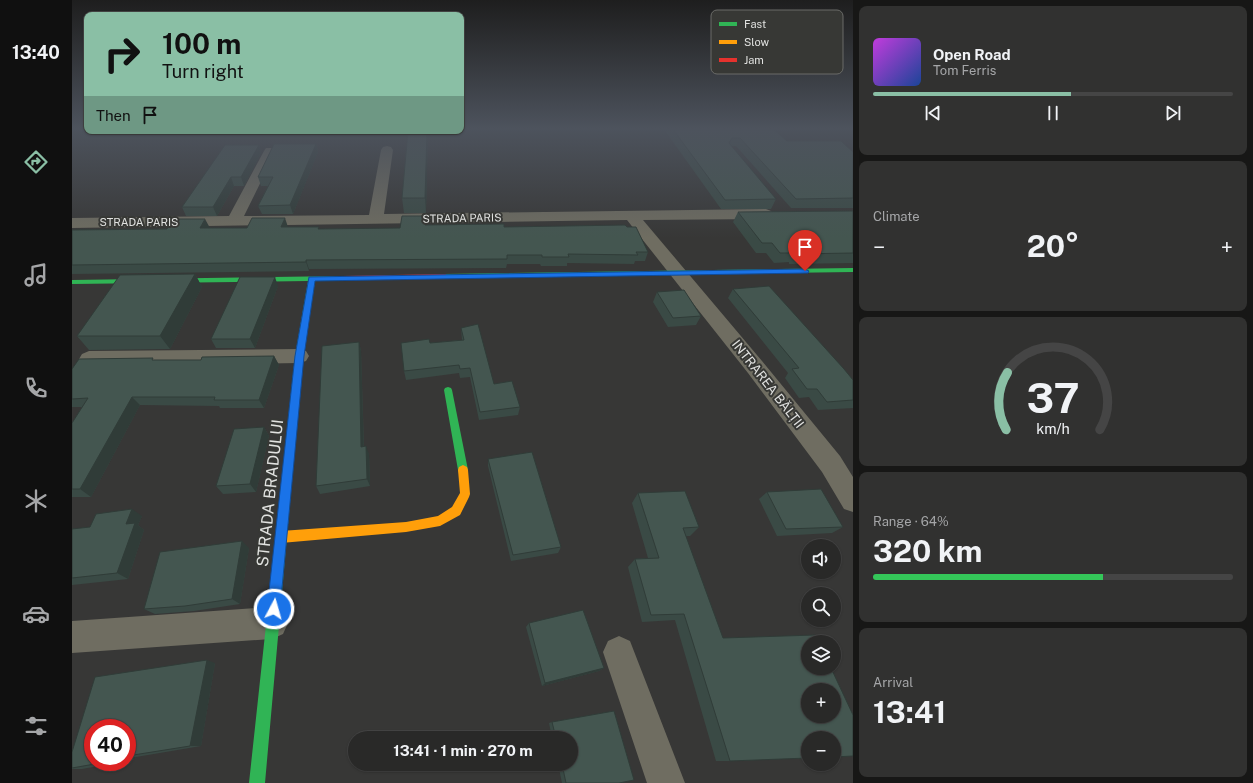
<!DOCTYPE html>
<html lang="en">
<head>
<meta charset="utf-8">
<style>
	body { margin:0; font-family:"Public Sans",sans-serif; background:#313130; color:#f1f3f6; height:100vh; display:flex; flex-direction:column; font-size:15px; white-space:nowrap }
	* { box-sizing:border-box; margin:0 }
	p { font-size:13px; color:#a5a6a8 }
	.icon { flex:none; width:22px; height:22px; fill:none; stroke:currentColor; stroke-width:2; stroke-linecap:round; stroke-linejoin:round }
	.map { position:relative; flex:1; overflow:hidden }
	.sheet { display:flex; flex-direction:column; gap:6px; padding:6px; background:#171716; width:400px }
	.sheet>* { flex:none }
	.guide { position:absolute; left:12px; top:12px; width:380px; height:122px; border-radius:8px; box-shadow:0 1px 3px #0004,0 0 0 1px #454545; background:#8abfa5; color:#111; overflow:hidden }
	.buttons { position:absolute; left:729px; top:539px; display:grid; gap:8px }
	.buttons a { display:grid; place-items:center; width:40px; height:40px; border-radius:50%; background:#292928; box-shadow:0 1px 3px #0004,0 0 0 1px #454545; font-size:20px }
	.speed { position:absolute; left:12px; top:719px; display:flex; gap:8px; font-size:20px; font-weight:700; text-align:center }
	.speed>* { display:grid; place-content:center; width:52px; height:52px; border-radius:50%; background:#292928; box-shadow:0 1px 3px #0004,0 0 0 1px #454545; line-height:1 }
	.speed .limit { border:6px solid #d22; background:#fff; color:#111 }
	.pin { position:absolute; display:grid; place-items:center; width:34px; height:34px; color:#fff; margin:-41px -17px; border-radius:50% 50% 50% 0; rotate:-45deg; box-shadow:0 0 4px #0007 }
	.pin .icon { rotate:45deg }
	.me { position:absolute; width:44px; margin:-22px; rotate:6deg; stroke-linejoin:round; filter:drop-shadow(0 0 3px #0008) }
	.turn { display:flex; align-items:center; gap:14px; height:84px; padding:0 12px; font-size:18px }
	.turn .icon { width:52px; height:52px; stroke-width:2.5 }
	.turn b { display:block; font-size:28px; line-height:34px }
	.then { display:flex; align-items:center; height:38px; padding:0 12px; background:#0003; gap:8px; font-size:15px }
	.big { font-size:30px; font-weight:700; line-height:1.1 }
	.sheet .card { flex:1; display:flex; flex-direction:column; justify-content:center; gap:6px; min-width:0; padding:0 14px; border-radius:8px; background:#313130 }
	.sheet .dial { align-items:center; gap:0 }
	.dial svg { height:104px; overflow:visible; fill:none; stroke:#454545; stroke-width:7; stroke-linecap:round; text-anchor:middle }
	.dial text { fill:#f1f3f6; stroke:none }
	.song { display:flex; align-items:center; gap:12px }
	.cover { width:48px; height:48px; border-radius:6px; background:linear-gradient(135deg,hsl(290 70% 55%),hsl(220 70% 35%)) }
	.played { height:4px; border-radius:2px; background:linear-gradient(90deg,#8abfa5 55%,#454545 55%) }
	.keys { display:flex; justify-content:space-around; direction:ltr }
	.heat { display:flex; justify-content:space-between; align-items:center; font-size:22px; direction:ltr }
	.charge { height:6px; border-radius:3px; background:linear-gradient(90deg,#34c759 64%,#454545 0) }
	.trip { position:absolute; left:276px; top:731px; width:230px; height:40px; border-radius:20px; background:#292928; box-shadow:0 1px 3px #0004,0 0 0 1px #454545; font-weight:700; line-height:40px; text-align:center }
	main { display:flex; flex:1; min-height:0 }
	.dock { display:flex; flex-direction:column; width:72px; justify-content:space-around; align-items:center; background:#101010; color:#a5a6a8 }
	.dock .icon { width:28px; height:28px }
	.dock .on { color:#8abfa5 }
	.dock b { font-size:18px; color:#f1f3f6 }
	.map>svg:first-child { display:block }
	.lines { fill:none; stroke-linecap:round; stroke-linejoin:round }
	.street { fill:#6f6d61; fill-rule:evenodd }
	.fast { fill:#30b455; fill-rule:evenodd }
	.slow { fill:#ff9f0a; fill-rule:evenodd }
	.jam { fill:#e5322d; fill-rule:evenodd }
	.wall { fill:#3a4a45 }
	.shaded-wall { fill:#303c38 }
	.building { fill:#445650; stroke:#303c38; fill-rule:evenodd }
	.route { fill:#1a73e8; stroke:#114b97 }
	.labels { text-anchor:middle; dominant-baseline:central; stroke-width:4; stroke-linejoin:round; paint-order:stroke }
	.far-street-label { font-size:11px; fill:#e1e2e0; stroke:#373835 }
	.street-label { font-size:13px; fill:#e1e2e0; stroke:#373835 }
	.near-street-label { font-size:16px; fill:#e1e2e0; stroke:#373835 }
	.key { fill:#373835; stroke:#6a6b68; stroke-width:1 }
	.key-label { font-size:11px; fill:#e1e2e0 }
</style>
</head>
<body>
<main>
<nav class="dock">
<b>13:40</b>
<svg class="icon on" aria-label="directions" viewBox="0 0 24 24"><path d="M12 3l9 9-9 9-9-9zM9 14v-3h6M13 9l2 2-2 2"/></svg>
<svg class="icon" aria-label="music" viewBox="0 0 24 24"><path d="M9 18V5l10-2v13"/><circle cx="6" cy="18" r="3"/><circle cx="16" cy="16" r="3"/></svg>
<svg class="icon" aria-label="phone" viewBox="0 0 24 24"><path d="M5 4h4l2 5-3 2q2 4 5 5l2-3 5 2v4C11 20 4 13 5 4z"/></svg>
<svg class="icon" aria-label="climate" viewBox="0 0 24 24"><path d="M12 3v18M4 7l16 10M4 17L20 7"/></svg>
<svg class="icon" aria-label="car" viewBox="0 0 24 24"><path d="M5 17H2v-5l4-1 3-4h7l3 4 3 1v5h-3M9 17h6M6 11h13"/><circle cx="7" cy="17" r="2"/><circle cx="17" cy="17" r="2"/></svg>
<svg class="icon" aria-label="filters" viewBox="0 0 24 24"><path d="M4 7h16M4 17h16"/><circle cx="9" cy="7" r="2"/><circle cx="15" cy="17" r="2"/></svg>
</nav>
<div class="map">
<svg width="781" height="783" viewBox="0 0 781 783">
	<rect width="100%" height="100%" fill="#373736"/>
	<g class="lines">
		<!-- street -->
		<path class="street" d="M315,146L319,147L321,150L312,214L694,209L699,211L702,214L699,217L694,219L571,220L690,361L768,456L781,477V512L772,509L750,472L676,373L555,220L0,228V218L157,216L192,151L194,148H202L204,151L172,216L297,215L309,150L311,147Z
			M227,349L234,351L237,356L234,361L227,363L17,367L10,364L7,359L10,354L17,351Z
			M200,607L211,612L216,623L211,634L200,639L0,653V621Z
			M547,636L558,641L613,783H575L531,652L536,641Z"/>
		<!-- fast -->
		<path class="fast" d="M781,268V272L371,278L367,276L371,274Z
			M271,276H274V280L243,281L231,356L193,783H177L223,356L236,281L0,284V280Z
			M376,387L379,388L380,390L396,470L395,473L391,475L387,473L386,470L372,390L373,388Z"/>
		<!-- slow -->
		<path class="slow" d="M391,465L395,467L396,470L398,494L397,497L388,515L368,526L334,532L209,543L205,541L203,537L205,533L209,531L334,522L366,516L380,507L388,493L386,470L387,467Z"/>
		<!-- jam -->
		<path class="jam" d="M371,274H374V278L271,280L267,278L271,276Z"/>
	</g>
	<!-- wall -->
	<path class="wall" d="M591,128H700L715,141L781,152V208H719L664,146H659L704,199L699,209H649Z
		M336,131H356L354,213H332L330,198Z
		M244,144L246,152L221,214H190L186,206L196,186H189L186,177Z
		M187,145L189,153L172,186H162L145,216H114L110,207Z
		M781,211V263L717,264V262L702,263L694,253H684L661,222L666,212Z
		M353,225L432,227H555L576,252L573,261H563L562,264L495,263V266H469L468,264H435L434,268L237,269V271L0,274V230L95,229L138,228H137H175L216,227L248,229L328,228Z
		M123,274L130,287L98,349L17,350L5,336Z
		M206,286L183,348H144L139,339Z
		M661,289L781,380V408L746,410L737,397L727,398L713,378L716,373L656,298Z
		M585,292L629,316L624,325L596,327L581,302Z
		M389,328L422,384L448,407L446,415L407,420L398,377L388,378L387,373L334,380L332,371L358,343L390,340Z
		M287,342L289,351L292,446L297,454L298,486L248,494L244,486Z
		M202,356L207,365L192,408H148L147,406L68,405L19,497H0V423L10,407H0V369L83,360H129Z
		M192,427L197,436L184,492L151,494L144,486Z
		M416,459L489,547L486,553L439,561L416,466Z
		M695,492L771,527L760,533L705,536L687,499Z
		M566,493L627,527L618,536H614L658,761H644L603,620L570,622L556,567L563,559L576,558L560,503Z
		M70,516L66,525L72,530L56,579L0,585V529L18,527Z
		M177,548L168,604L122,611L83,614L72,609Z
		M457,623L532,668L527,671L470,686L454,627Z
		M143,663L129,746L64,757L63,759L55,761V728L21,762H48L10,769H0V752Z
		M542,711L562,780L547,783H490L486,764H499V738H480L477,723L480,722Z"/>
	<!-- shaded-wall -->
	<path class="shaded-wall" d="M355,131H356L354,213L353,198Z
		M244,144L246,152L221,214L218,205Z
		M187,145L189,153L172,186L169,177Z
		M159,177L162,186L145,216L141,207Z
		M213,218L216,227L212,236L209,227Z
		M133,219L138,228L132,237L128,228Z
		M234,260L237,269V271L234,262Z
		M123,274L130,287L98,349L88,336Z
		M203,277L206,286L183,348L178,339Z
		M287,342L289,351L292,455L289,447Z
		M202,356L207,365L192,408L187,400Z
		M60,397L68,405L19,497L8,489Z
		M192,427L197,436L184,492L178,484Z
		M294,446L297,454L298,486L295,479Z
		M60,509L70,516L66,525L72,530L56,579L45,573L54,524Z
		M170,541L177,548L168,604L160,599Z
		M135,660L143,663L129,746H118Z
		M532,668L527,671L470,686L473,683Z
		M55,757H64L63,759H55Z"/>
	<!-- building -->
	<path class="building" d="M600,128H700L715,141H769L781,152V198L724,199L668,138H660L657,143L704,199L653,200Z
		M336,131H355L353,198H330Z
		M202,144H244L218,205L186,206L201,177H186Z
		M153,145H187L169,177H159L141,207H110Z
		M781,211V253L723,254V253H708L700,243H690L666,212Z
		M330,216H353V225L432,224V227L553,225L555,227H564L576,252H564L566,255L496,254L497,257H470V255H435V259L234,260V262L0,265V230L95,229L101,219H133L128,228H175L180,218H213L209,227H247L246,229L328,228Z
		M123,274L88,336H5L48,275Z
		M168,277H203L178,339H139Z
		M697,286L772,369L781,380V400L755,402L745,389H735L720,369L727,368L661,289Z
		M612,290L629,316L601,318L585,292Z
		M406,324L422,384L440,381L448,407L408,412L398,368L388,369L387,365L332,371L329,343L357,339L358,343L392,340L389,328Z
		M287,342L289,447L294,446L295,479L244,486L250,346Z
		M202,356L187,400H142L143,397H60L8,489H0V423L16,398L0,399V369L7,359L81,358L80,360H129L130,357Z
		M192,427L178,484L144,486L162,429Z
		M460,452L489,547L441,555L416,459Z
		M749,489L771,527L714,529L695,492Z
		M613,491L627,527L611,528L651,638L743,635L747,642H736V668H759L781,715V756L762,757V738H736V758L658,761L612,614L579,615L563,559L587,558L566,493ZM736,690H762V716H736Z
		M60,509L54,524L63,523L45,573L0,578V529L18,527L24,514Z
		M170,541L160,599L113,606L72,609L88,552Z
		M511,610L532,668L473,683L457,623Z
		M135,660L118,746L55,756V728H21V762H34L0,768V752L23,677Z
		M542,711L562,780L547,783H494L490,764H499V738H484L480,722Z"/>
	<!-- sky -->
	<linearGradient id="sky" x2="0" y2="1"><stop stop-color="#1e1e1e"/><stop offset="0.54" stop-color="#4d535d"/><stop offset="1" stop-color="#4d535d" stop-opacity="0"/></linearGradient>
	<rect width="781" height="238" fill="url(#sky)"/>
	<!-- route -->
	<path class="route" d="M733,269L737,271L736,273L243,281L232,356L208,609L206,613L202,615L197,613L195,609L223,356L237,277Z"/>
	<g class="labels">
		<!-- far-street labels -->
		<g class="far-street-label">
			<text transform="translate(390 218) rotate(-1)">STRADA PARIS</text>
			<text x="67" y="222">STRADA PARIS</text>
		</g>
		<!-- street labels -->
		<g class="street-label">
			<text transform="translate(696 384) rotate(52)">INTRAREA BĂLȚII</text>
		</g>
		<!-- near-street labels -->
		<g class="near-street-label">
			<text transform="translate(198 493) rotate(-84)">STRADA BRADULUI</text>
		</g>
	</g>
	<!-- legend -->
	<rect x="639" y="10" width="132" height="64" rx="6" class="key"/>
	<rect x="647" y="22" width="18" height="4" fill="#30b455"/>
	<rect x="647" y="40" width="18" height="4" fill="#ff9f0a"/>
	<rect x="647" y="58" width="18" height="4" fill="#e5322d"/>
	<g class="key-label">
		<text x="672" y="28">Fast</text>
		<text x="672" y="46">Slow</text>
		<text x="672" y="64">Jam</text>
	</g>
</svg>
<div class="buttons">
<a><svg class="icon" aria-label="sound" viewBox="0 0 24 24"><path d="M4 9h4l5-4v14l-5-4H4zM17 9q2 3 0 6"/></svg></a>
<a><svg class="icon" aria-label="search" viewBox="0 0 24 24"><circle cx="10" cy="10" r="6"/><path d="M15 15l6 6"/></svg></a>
<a><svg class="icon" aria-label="layers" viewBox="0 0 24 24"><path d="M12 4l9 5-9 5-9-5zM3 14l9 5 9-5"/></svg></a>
<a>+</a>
<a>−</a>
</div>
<div class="speed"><div class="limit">40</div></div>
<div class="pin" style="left:733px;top:271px;background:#d93025"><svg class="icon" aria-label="arrive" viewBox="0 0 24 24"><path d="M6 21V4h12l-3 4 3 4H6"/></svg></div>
<svg class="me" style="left:202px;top:609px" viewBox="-20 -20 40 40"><circle r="17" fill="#1a73e8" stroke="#fff" stroke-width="3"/><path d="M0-11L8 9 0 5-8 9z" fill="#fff"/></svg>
<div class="trip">13:41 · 1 min · 270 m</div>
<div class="guide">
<div class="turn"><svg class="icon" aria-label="right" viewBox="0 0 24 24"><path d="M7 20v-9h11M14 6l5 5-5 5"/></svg><div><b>100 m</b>Turn right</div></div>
<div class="then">Then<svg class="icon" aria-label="arrive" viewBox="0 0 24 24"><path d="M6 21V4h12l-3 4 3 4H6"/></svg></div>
</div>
</div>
<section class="sheet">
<div class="card">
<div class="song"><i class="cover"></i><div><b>Open Road</b><p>Tom Ferris</p></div></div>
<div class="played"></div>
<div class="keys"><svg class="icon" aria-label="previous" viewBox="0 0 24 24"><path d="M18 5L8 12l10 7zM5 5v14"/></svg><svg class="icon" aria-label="pause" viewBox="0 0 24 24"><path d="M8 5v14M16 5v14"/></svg><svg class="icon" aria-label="next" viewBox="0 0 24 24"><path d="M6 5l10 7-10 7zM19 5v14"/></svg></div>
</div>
<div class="card"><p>Climate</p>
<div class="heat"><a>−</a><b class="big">20°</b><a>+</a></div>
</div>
<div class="card dial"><svg viewBox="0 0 100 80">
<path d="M14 69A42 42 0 1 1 86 69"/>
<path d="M14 69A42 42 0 0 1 15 25" stroke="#8abfa5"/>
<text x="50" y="56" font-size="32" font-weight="700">37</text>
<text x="50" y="72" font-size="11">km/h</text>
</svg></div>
<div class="card"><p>Range · 64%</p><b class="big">320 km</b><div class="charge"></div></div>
<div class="card"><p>Arrival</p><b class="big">13:41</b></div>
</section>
</main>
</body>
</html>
